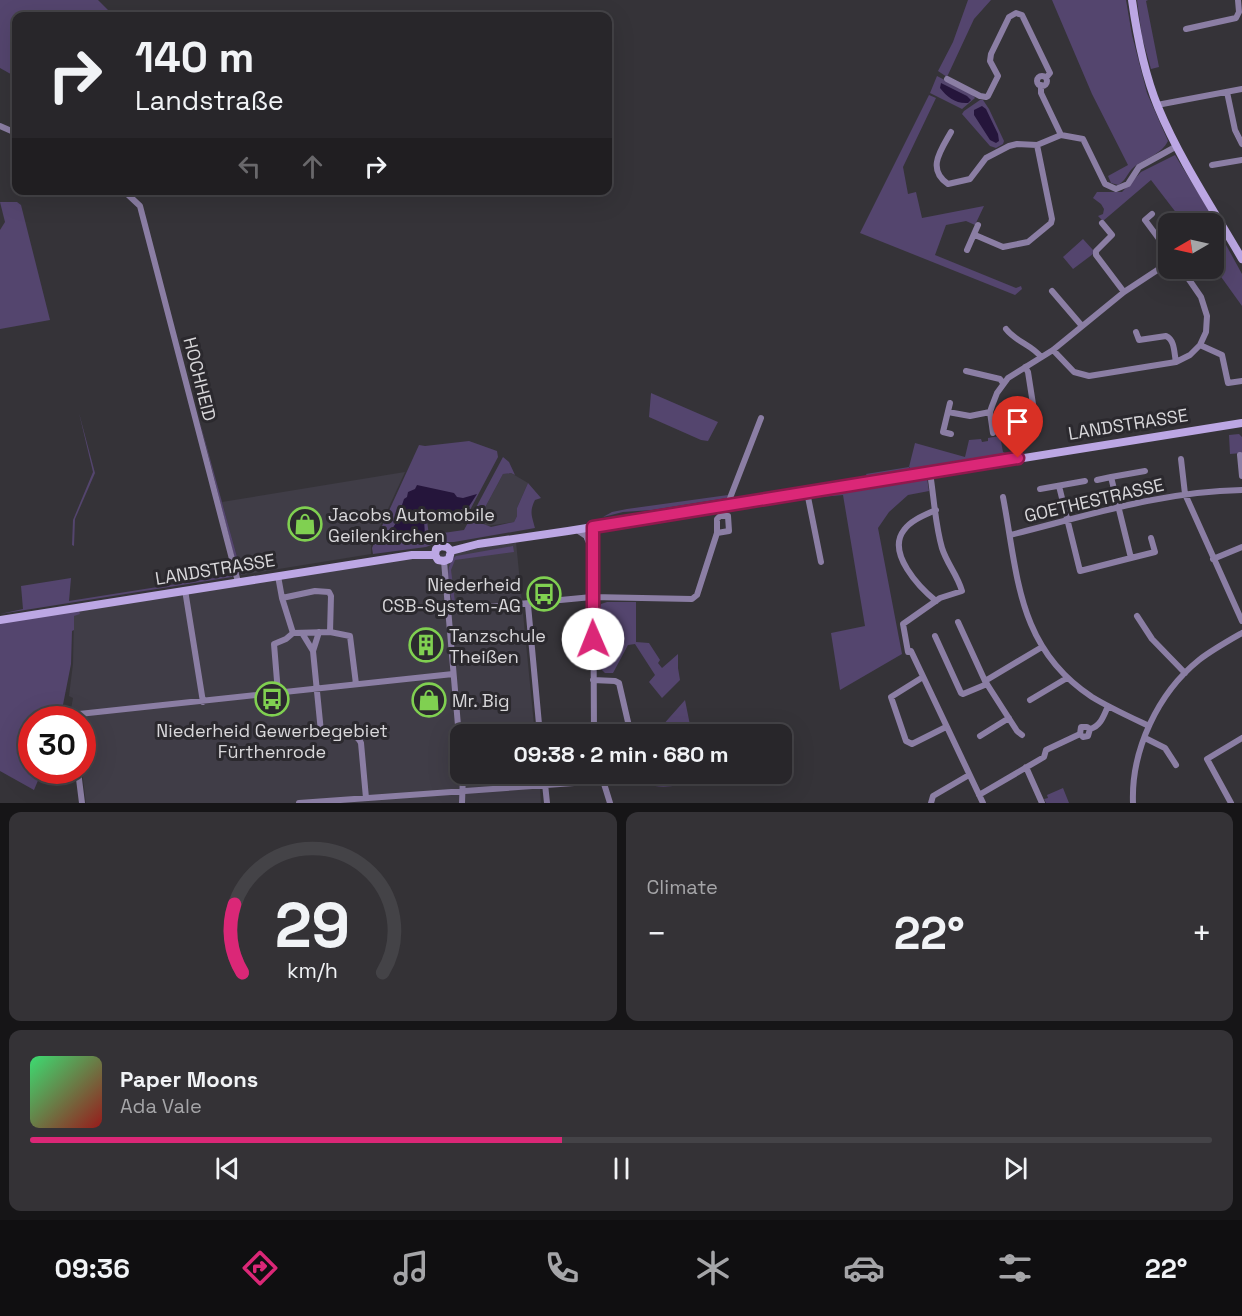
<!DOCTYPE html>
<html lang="en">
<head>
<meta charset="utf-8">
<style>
	body { margin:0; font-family:"Space Grotesk",sans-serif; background:#343236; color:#f1f3f6; height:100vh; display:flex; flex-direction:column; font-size:22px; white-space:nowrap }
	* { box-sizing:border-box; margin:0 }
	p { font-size:20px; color:#a5a5a8 }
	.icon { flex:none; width:33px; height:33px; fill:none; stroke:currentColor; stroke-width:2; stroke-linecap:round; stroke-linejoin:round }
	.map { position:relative; height:803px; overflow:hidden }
	.details { display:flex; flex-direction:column; gap:9px; padding:9px; background:#161517; flex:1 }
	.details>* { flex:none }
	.banner { position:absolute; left:12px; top:12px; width:600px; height:183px; border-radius:12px; box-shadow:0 6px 24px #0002,0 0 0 2px #444347; background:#28262a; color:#f1f3f6; overflow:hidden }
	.needle { width:39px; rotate:261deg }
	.fabs { position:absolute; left:1158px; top:213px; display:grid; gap:12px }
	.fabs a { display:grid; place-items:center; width:66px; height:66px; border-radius:12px; background:#28262a; box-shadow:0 6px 24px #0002,0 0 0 2px #444347; font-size:30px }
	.speed { position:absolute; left:18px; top:706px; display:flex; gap:12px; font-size:30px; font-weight:700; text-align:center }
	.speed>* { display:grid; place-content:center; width:78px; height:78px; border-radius:50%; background:#28262a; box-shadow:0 6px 24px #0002,0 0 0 2px #444347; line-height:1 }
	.speed .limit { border:9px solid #d22; background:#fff; color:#111 }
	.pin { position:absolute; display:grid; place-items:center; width:51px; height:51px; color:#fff; margin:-62px -26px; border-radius:50% 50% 50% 0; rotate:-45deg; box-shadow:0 0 6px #0007 }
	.pin .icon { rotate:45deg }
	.me { position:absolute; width:66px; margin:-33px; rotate:359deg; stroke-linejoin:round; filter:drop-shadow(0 0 4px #0008) }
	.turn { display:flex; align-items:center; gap:21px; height:126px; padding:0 24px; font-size:27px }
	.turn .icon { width:78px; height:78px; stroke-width:2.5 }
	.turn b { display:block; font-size:42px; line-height:51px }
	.lanes { display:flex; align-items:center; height:57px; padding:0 24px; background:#0003; justify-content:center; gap:30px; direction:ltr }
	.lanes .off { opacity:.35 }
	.big { font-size:45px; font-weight:800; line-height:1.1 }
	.details .card { flex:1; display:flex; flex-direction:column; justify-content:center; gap:9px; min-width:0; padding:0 21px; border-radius:12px; background:#343236 }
	.details .dial { align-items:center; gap:0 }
	.dial svg { height:156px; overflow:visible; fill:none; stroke:#444347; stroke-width:7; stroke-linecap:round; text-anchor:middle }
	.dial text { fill:#f1f3f6; stroke:none }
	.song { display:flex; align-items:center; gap:18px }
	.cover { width:72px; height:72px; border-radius:9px; background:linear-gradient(135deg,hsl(140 70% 55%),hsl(0 70% 35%)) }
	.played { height:6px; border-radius:3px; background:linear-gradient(90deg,#db2777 45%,#444347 45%) }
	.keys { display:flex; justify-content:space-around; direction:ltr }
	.heat { display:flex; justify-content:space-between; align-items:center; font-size:33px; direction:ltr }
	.details .tiles { flex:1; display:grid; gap:9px; grid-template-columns:1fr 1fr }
	.card:last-child { grid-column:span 2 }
	.trip { position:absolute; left:450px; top:724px; width:342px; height:60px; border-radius:12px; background:#28262a; box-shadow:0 6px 24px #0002,0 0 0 2px #444347; font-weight:800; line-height:60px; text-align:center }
	.tab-bar { display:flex; height:96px; justify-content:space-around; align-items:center; background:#100f11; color:#a5a5a8 }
	.tab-bar .icon { width:42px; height:42px }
	.tab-bar .active { color:#db2777 }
	.tab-bar b { font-size:27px; color:#f1f3f6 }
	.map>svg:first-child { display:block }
	.built { fill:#403d47 }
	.green { fill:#54456e }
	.water { fill:#25153b }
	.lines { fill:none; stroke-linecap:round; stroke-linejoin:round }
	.street { stroke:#8b7ea4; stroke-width:6 }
	.secondary { stroke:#bca7e4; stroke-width:8 }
	.route-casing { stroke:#8e194d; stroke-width:15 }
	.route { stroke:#db2777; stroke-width:10 }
	.labels { text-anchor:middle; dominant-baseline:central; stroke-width:6; stroke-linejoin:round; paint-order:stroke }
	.street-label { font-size:18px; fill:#d8d7da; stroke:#2b292e }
	.poi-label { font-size:18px; fill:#d8d7da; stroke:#2b292e; text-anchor:start }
</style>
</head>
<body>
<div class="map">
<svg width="1242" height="803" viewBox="0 0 1242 803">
	<rect width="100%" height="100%" fill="#353338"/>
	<!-- built -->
	<path class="built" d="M405,472L371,546V554L242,575L222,502Z
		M511,473L528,483L517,508V516L514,522L487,526L481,523V515L503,474Z
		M516,542L535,735H460V774H539L541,803H86L82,771V720H76L74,709H71L73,698L69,696L73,664L74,616L79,611Z"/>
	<!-- green -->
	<path class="green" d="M0,0H98L114,16H16V77L0,68Z
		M968,0H991L974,19L947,77L938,71L953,42Z
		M1052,0H1126L1132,35L1147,93L1168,141C1162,154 1144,159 1134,167C1127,173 1126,181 1118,185L1111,183L1108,176L1128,165L1092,94Z
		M1137,0H1148L1146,1L1159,67L1151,69L1142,37Z
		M937,76L972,94L975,98L962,109L930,93Z
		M929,95L936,98L903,167L908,194L916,192L922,218L984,206L975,225L966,221L946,225L935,255L1016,288L1021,286L1022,289L1015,295L860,233Z
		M980,100H983L989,109L1004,141L1003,144L996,148L990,146L962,114L964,111Z
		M1175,155L1217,224L1214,235V224L1184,223L1151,180L1103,221L1098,216L1103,214L1104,209L1101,204L1093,198L1097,192H1122L1141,172Z
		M0,202H17L21,205L50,320L0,329V230L5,222Z
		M1083,239L1093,250V254L1073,269L1063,257Z
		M1217,241L1225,243L1242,274V306L1214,267V244Z
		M651,393L718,422L708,441L701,440L649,417Z
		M79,413L95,473L75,519L74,546L72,545L73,520L93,472Z
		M198,415L242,575L238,572Z
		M1239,434L1242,437V453L1230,454L1229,435Z
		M1000,436L1003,452L1005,453L911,469L909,467V469L867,476L866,474L909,467L915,443L965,457L969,440L981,439L982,442L988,441V438Z
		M469,441L497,451L498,457L470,510L427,521L429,535L464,530L503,457L509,462L515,475L511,473L503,474L481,515V523L491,527L514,522L517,516V508L528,483L541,498L535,500C529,512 532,516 535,528L454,542H439L426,547L373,554L372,548L419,445L425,446Z
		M913,478L918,479L927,478L929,491L908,495L889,512L878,528L902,654L840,690L831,633L865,626L843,495L811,498V495Z
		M728,495L727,498L652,510L623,512L603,517L612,512L627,509Z
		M513,546L514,552L455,560L451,570L455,602L468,601V605L454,606L453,604C449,590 443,566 456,556Z
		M233,575L232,577L0,614L23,609L21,586L71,578L69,601Z
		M607,602H636V642L649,643L660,660L658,663L662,668L678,654V668L680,680L662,698L649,682L655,675L635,644L628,645L613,673H605L599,667V611L601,604Z
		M79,611L80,614L74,616V630L72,631L71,664L60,720H32V771H42L34,790L0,771V623Z
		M685,700L692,735H654Z
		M636,774H689L691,782C675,787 646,792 636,774Z
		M1063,788L1069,803H1046L1044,799L1048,798L1047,795Z"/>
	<!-- water -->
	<path class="water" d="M941,83L967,96L971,100L968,103C956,104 947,97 940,88Z
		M982,106L986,109L998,134L999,141L996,143L990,140L974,115V110Z
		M417,485L454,493L457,497L463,498L477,494L468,508L424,519L425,536L391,541L389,537C392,529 395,521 403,518L404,514L401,508L404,499L407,497L408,492L415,489Z"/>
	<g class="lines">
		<!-- street -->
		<path class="street" d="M1186,29L1236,18L1239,12L1238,0
			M1037 81a5 5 0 1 1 10 0a5 5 0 1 1-10 0Z
			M947,79L980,96L986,97L988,96L998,76L990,61L991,54L1009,17L1016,13L1022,15L1050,73L1046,78
			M1041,85V93L1061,135
			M1227,92L1235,130L1242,144
			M1157,105L1242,89
			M0,126L16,133
			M951,132C941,150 926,169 948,184L970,179L986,158L1009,146L1017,144L1037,145L1061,135L1083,139L1105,184L1116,189L1128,184L1139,167L1177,146
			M1212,165L1242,160
			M123,190L140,206L238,582
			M1152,214L1145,220L1168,251
			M1102,223L1112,235L1096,251V255L1124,292
			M975,235L1003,247L1028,242L1051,223L1052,219L1037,145
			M1214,239L1226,232
			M967,250L978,225
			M1052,291L1082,326
			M1006,329C1016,342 1032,345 1041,357
			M1136,332L1139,340L1166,336C1175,340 1174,353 1176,362
			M1200,345L1222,355L1228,383L1242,381
			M1053,350L1074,372L1089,376L1176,362L1190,355L1200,345L1206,332L1207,316L1201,297L1181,268
			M1025,367L1028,372L1035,417
			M966,371L1000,379L1003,383
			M950,403L943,432L951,434
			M948,412L970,416L990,412
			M993,433L990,412L992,406L997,393L1008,378L1053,350L1124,292L1168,263
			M1240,455L1242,476
			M1181,459L1185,494L1242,621
			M1111,477L1145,471
			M1059,486L1080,571L1131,558L1111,477L1097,480
			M1040,489L1085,481
			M807,492L821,562
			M1003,497C1018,575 1017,648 1092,697C1110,708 1130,717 1149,726
			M730,505V498L761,418
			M936,510C925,515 911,520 904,530C886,553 920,588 936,601
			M593,527L594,735
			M577,530L586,536L591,547
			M1010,535C1086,516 1163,491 1242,490
			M1131,558L1155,552L1151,538
			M1213,559L1242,547
			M444,561L460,749
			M278,576L282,598L293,633
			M185,590L203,702
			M282,598L315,591L329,592L331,596L330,632
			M528,605L540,735
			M447,611L592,597L692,599L697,595L717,533L729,531L728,516H720L717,519V533
			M1137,616L1152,639L1185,673
			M958,622L985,681
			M302,633L313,651L321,732C333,743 354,727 361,743L366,798
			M935,636L961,693L963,694L987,684
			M313,651L319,632
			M911,651L983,803
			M908,652L903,624L940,598L962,591C957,574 947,564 942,548C935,524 934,497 930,473
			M923,677L891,697L906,741L912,744L946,727
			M593,680L615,681L619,683L631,735
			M278,693L274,644L286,639L293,633L330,632L350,636L356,684
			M1030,700L1067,678
			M72,720L73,717L79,714L453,674
			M1090,729L1087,727H1081L1080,734L1083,737L1088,736L1090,729C1101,726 1104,715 1108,706
			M1022,735L1017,731L985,681L1042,647
			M980,736L1009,718
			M1145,738L1165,748L1176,765
			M1026,767L1042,803
			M78,771L82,803
			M544,774L547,803
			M601,774L610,803
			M979,795L1044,757L1046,750L1080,734
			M299,803L602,781L626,774
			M462,803L463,774
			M931,803L933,796L969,775
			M1133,803C1131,750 1158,693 1199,660C1212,650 1228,641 1242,633
			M1231,803L1207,759L1242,738"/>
		<!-- secondary -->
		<path class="secondary" d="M1132,0C1137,36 1144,73 1158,107C1180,160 1213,209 1242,259
			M451,551L478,544L568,531L1242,423
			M435,555L436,549L441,546L447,547L451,551
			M0,620L412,555H435L438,560L444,561L449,559L451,551"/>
	</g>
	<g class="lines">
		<!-- route casing -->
		<g class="route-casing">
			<path id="route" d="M593,639V527L1018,458"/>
		</g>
		<!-- route -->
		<use href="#route" class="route"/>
	</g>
	<!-- icons -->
	<defs>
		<g id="shop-ring" transform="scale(1.725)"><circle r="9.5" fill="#2b292e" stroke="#80d051" stroke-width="1.5"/><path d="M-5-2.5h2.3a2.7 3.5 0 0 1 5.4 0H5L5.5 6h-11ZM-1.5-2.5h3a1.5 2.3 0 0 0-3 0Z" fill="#80d051"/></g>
		<g id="bus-ring" transform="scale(1.725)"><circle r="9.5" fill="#2b292e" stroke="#80d051" stroke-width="1.5"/><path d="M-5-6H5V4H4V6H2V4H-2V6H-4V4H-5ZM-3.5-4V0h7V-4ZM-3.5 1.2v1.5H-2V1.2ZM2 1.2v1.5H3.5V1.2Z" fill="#80d051"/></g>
		<g id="building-ring" transform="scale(1.725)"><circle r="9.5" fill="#2b292e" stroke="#80d051" stroke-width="1.5"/><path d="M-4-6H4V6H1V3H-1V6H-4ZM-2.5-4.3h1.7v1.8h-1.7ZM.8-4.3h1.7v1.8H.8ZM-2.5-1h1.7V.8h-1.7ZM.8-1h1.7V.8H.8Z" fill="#80d051"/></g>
	</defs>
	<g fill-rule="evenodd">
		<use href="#shop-ring" x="305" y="524"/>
		<use href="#bus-ring" x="544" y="594"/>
		<use href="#building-ring" x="426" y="645"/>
		<use href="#bus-ring" x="272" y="699"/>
		<use href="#shop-ring" x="429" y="700"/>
	</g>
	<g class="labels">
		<!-- street labels -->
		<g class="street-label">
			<text transform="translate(200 379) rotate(76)">HOCHHEID</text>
			<text transform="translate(1128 424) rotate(-9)">LANDSTRASSE</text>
			<text transform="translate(1094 500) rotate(-13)">GOETHESTRASSE</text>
			<text transform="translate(215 569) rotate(-9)">LANDSTRASSE</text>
		</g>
		<!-- poi labels -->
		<g class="poi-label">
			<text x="328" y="514">Jacobs Automobile<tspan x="328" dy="21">Geilenkirchen</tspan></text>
			<text x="521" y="584" text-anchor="end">Niederheid<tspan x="521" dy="21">CSB-System-AG</tspan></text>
			<text x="449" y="635">Tanzschule<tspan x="449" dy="21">Theißen</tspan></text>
			<text x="452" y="700">Mr. Big</text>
			<text x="272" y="730" text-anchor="middle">Niederheid Gewerbegebiet<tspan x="272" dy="21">Fürthenrode</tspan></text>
		</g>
	</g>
</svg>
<div class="fabs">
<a><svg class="needle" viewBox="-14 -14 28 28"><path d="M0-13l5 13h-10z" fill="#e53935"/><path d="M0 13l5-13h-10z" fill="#a5a5a8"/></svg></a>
</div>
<div class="speed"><div class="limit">30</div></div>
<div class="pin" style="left:1018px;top:458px;background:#d93025"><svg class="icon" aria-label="arrive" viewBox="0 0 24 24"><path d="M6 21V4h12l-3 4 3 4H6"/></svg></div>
<svg class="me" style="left:593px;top:639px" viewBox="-20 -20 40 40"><circle r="19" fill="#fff"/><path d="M0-13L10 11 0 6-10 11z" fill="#db2777"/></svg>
<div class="trip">09:38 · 2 min · 680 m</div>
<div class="banner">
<div class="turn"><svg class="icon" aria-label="right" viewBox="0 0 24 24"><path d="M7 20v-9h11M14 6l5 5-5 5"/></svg><div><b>140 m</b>Landstraße</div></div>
<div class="lanes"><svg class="icon off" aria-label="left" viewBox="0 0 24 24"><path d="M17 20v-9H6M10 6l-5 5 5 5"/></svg><svg class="icon off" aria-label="ahead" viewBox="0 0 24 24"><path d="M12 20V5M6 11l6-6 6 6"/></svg><svg class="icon" aria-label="right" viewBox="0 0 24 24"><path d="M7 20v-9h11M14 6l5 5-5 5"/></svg></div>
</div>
</div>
<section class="details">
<div class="tiles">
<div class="card dial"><svg viewBox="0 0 100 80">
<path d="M14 69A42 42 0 1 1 86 69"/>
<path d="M14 69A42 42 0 0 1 10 34" stroke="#db2777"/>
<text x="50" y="56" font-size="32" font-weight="700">29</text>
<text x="50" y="72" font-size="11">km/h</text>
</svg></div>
<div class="card"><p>Climate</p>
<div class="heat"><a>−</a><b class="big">22°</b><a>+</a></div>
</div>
<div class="card">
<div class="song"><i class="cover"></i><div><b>Paper Moons</b><p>Ada Vale</p></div></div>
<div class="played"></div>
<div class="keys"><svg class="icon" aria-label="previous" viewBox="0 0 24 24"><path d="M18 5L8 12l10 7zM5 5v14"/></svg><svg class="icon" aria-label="pause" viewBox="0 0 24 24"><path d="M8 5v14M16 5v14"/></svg><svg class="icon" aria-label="next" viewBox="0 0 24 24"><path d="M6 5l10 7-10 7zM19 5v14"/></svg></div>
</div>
</div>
</section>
<nav class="tab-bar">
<b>09:36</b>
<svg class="icon active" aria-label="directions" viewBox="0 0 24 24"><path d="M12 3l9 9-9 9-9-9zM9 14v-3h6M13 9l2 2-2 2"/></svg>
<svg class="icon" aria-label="music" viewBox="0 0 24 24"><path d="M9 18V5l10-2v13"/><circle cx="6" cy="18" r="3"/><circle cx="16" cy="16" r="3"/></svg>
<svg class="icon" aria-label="phone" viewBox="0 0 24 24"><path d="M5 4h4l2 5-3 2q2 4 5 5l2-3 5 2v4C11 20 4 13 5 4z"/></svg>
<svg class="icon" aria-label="climate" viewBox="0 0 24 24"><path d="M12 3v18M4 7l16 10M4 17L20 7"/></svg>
<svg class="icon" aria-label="car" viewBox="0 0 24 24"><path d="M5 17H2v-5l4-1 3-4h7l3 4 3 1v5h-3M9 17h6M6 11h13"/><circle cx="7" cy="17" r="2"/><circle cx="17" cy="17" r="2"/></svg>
<svg class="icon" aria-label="filters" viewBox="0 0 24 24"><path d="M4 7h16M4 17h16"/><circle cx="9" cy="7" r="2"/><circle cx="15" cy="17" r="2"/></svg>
<b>22°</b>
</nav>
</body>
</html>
